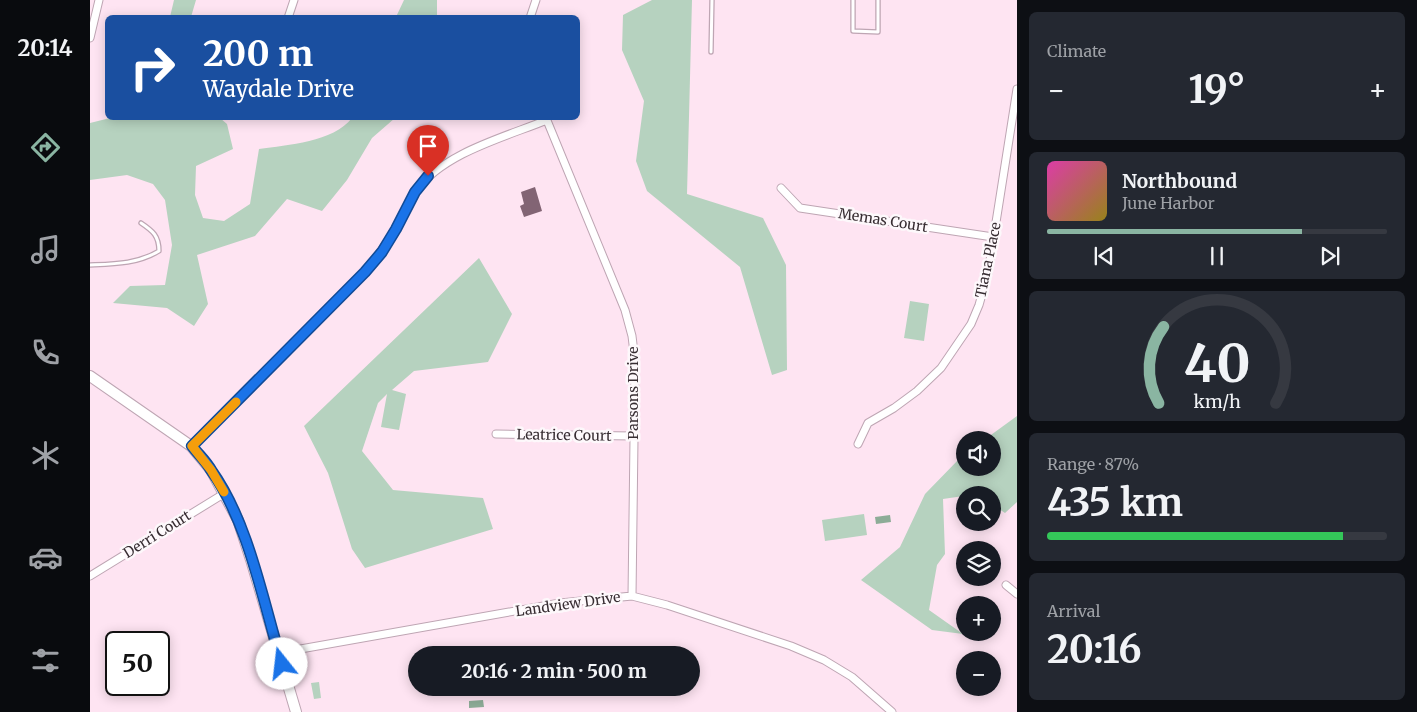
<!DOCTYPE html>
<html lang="en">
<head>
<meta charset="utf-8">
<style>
	body { margin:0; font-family:Merriweather,serif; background:#242831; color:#f1f3f6; height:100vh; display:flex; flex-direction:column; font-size:19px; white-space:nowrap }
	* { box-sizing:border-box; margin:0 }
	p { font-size:16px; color:#9ea1a6 }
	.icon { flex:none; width:28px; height:28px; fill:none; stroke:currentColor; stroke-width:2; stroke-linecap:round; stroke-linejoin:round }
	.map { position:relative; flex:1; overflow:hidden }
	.side { display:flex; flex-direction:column; gap:12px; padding:12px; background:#0d0f14; width:400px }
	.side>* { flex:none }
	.guide { position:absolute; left:15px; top:15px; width:475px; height:105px; border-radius:8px; box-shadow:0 2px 12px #0003; background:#1a4fa0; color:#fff; overflow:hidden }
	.fabs { position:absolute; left:866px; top:431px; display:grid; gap:10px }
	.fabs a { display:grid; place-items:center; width:45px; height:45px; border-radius:50%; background:#171b24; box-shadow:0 2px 12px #0003; font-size:25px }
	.speed { position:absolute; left:15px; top:631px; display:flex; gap:10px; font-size:25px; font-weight:700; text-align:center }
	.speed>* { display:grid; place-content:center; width:65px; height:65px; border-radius:50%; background:#171b24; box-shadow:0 2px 12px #0003; line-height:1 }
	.speed .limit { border:2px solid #111; border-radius:8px; background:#fff; color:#111 }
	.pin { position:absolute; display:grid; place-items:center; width:42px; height:42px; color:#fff; margin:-51px -21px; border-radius:50% 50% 50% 0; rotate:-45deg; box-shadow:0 0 5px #0007 }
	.pin .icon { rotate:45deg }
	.me { position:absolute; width:55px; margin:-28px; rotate:344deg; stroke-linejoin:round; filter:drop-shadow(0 0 4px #0008) }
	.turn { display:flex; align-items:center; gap:18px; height:105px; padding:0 15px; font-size:22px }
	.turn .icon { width:65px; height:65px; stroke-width:2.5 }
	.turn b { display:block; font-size:35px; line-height:42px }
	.big { font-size:38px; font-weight:700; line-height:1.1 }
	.side .tile { flex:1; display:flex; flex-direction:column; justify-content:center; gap:8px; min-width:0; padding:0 18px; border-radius:8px; background:#242831 }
	.side .dial { align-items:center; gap:0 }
	.dial svg { height:130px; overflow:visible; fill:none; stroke:#363941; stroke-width:7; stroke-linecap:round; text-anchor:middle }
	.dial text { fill:#f1f3f6; stroke:none }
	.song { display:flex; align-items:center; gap:15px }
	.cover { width:60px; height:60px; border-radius:8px; background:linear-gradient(135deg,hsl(320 70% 55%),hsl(50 70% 35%)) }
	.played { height:5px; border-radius:2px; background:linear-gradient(90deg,#8ab5a2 75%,#363941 75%) }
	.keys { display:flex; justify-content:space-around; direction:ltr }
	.heat { display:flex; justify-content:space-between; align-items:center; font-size:28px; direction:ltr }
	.charge { height:8px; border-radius:4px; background:linear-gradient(90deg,#34c759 87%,#363941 0) }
	.trip { position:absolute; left:318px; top:646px; width:292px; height:50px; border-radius:25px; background:#171b24; box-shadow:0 2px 12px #0003; font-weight:700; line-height:50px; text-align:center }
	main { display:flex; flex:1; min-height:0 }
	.tab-bar { display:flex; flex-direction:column; width:90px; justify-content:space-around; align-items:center; background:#090b0e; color:#9ea1a6 }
	.tab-bar .icon { width:35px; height:35px }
	.tab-bar .selected { color:#8ab5a2 }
	.tab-bar b { font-size:22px; color:#f1f3f6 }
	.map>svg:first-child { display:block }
	.green { fill:#b6d2bf }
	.water { fill:#8dac97 }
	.building { fill:#826474 }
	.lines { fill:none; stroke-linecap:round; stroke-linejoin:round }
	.lane-casing { stroke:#bea5b3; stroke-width:5.5 }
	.street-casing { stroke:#bea5b3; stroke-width:9 }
	.secondary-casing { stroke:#bea5b3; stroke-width:12 }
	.lane { stroke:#fff; stroke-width:3 }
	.street { stroke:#fff; stroke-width:7 }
	.secondary { stroke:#fff; stroke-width:10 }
	.route-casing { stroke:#114b97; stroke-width:12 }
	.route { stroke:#1a73e8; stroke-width:9 }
	.slow { stroke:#f59e0b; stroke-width:9 }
	.labels { text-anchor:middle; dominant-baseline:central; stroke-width:5; stroke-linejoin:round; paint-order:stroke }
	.street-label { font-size:14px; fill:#372d32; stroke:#fdf8fb }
</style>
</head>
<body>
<main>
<nav class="tab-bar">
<b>20:14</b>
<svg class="icon selected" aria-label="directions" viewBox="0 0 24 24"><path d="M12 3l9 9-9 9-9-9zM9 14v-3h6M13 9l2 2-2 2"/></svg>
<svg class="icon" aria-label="music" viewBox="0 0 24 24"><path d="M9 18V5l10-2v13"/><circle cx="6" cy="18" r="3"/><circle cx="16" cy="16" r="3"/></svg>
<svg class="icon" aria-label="phone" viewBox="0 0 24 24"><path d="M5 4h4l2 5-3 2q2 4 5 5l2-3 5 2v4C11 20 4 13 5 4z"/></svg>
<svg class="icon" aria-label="climate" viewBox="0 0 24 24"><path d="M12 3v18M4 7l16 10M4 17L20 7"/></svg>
<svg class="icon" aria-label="car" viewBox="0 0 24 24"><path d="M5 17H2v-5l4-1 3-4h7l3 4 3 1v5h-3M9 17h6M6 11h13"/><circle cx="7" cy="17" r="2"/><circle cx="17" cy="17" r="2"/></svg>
<svg class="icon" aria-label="filters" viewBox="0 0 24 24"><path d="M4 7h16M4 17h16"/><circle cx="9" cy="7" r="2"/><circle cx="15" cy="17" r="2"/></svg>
</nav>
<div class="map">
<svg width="927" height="712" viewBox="0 0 927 712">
	<rect width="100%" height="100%" fill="#fee4f2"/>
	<!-- green -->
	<path class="green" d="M84,0H106L101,17H80Z
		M314,0H347V17H306Z
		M562,0H602L597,194L673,218L696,265L697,370L682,375L650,267L557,191L546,161L554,101L532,50L533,15Z
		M20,118H130L137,124L143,149L106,166L105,195L113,218L134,221L160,204L169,149C198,145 243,142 262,118H305L282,138L257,180L232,211L197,199L165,236L107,255L118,304L104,326L77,308L23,303L40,286L75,285L82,245L75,200L63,184L37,175L0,180V123Z
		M389,258L422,314L398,362L324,371L302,390L316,394L309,430L291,427L297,394L288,403L272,451L303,490L393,498L403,529L275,568L262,549L238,473L214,426Z
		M820,301L839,304L834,341L814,338Z
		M927,416V502L915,513L903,505L902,495L887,494L853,499L855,554L847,565L839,610L873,634L842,630L771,580L810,547L835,494L870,458L875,454V468H902V440H894Z
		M774,514L777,535L735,541L732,520Z
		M229,682L231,698L224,699L221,683Z"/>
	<!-- water -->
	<path class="water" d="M800,515L801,522L786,524L785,517Z
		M393,700L394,707L379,708V701Z"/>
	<!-- building -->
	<path class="building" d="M445,187L452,211L434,217L430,206L434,204L431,192Z"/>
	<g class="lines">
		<!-- lane casing -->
		<g class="lane-casing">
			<path id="lane" d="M763,0V31L788,32V0
				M621,52L622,0
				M0,265C25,264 47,264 69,251C69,236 63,231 51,223"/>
		</g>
		<!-- street casing -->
		<g class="street-casing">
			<path id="street" d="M198,18L204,0
				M440,18L446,0
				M0,38L9,0
				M456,118L535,310L542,336L545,361L542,596
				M691,188L710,208L903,237
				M406,434L543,436
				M768,444L778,423L804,408L827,391L851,368L881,324L889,305L898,273L927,89
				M101,446L275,272C286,258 297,244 306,228C313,216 318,202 326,191C353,153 415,137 457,120
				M0,576L135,493
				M916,585L927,594
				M188,653L470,603L542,596L577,605L701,646L734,660L762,677L802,712"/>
		</g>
		<!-- secondary casing -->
		<g class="secondary-casing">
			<path id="secondary" d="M0,376L101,446L121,470L148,520L162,563L206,712"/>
		</g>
		<!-- lane -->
		<use href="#lane" class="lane"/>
		<!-- street -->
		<use href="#street" class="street"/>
		<!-- secondary -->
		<use href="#secondary" class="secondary"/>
	</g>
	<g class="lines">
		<!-- route casing -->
		<g class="route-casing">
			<path id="route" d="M192,664C173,602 159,523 121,470C116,461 108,454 102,446L275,272L292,252L306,229L325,192L338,176"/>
		</g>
		<!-- route -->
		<use href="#route" class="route"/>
		<!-- slow -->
		<path class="slow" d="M134,492L121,470L102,446L146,402"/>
	</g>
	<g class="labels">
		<!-- street labels -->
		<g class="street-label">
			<text transform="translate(793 220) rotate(9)">Memas Court</text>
			<text transform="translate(898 260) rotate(-78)">Tiana Place</text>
			<text transform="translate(543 393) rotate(-90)">Parsons Drive</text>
			<text transform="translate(474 435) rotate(1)">Leatrice Court</text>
			<text transform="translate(67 534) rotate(-32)">Derri Court</text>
			<text transform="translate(478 604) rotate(-8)">Landview Drive</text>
		</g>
	</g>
</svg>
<div class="fabs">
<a><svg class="icon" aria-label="sound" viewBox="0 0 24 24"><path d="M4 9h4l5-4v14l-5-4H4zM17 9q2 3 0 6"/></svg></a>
<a><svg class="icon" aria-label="search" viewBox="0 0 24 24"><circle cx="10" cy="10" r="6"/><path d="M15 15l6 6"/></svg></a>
<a><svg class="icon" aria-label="layers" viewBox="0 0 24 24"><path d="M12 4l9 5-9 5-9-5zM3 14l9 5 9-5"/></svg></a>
<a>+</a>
<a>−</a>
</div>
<div class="speed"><div class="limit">50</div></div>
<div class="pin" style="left:338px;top:176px;background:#d93025"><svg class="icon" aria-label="arrive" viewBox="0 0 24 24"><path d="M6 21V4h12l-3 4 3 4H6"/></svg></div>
<svg class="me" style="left:192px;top:664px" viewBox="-20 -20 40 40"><circle r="19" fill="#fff"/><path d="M0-13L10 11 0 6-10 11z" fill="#1a73e8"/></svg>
<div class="trip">20:16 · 2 min · 500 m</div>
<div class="guide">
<div class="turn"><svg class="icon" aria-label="right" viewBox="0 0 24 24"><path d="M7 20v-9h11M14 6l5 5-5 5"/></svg><div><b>200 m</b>Waydale Drive</div></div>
</div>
</div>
<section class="side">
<div class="tile"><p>Climate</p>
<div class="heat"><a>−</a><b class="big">19°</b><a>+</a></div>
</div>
<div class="tile">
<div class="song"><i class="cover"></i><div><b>Northbound</b><p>June Harbor</p></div></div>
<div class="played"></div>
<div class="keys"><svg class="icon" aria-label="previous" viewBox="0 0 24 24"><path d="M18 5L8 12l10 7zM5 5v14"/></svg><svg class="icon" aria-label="pause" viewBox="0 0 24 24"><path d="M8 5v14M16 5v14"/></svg><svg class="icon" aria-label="next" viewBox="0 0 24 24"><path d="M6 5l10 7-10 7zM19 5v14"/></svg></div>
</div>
<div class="tile dial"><svg viewBox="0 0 100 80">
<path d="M14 69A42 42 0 1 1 86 69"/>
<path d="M14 69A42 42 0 0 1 17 22" stroke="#8ab5a2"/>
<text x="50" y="56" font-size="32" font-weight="700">40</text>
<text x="50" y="72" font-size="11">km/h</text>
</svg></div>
<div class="tile"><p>Range · 87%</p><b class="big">435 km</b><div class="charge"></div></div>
<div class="tile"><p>Arrival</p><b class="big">20:16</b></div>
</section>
</main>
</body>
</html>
